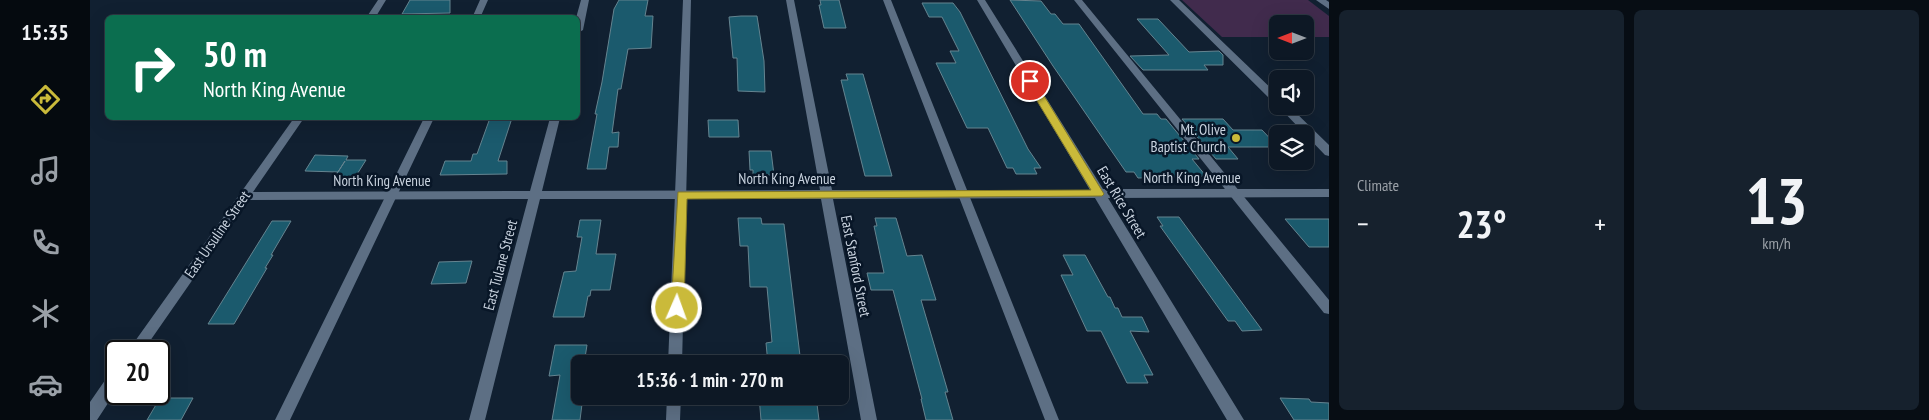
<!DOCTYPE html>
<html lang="en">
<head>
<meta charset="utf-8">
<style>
	body { margin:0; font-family:"PT Sans Narrow",sans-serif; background:#16212d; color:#f1f3f6; height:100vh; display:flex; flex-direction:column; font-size:19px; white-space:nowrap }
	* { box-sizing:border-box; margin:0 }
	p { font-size:16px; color:#9aa0a7 }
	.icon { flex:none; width:28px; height:28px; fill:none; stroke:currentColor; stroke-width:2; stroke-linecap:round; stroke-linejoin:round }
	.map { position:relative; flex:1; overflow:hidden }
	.details { display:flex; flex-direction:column; gap:10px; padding:10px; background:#070d14; width:600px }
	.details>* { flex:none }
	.banner { position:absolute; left:15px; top:15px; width:475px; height:105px; border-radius:8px; box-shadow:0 5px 20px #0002,0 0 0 1px #2d3742; background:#0b6e4f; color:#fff; overflow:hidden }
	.needle { width:32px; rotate:270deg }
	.controls { position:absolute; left:1179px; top:15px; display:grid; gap:10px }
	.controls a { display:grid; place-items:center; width:45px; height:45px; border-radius:8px; background:#0d1825; box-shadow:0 5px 20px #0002,0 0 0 1px #2d3742; font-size:25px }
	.speed { position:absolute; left:15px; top:340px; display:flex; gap:10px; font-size:25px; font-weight:700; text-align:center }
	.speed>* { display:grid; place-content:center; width:65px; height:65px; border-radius:50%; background:#0d1825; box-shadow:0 5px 20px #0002,0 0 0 1px #2d3742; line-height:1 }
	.speed .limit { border:2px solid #111; border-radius:8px; background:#fff; color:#111 }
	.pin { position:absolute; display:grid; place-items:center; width:42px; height:42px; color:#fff; margin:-21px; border:2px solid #fff; border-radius:50%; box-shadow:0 1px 5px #0007 }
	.me { position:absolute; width:55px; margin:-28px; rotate:2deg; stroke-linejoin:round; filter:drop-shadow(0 0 4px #0008) }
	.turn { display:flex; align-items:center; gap:18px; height:105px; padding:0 15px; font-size:22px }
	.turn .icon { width:65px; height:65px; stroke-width:2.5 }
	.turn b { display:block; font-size:35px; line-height:42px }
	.big { font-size:38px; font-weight:800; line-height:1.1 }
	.details .card { flex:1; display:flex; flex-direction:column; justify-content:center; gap:8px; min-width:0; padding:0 18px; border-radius:8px; background:#16212d }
	.details .dial { align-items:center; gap:0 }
	.dial b { font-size:65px; line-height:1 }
	.heat { display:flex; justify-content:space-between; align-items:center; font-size:28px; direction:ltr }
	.details .tiles { flex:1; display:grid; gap:10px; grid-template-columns:repeat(2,1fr) }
	.trip { position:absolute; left:481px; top:355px; width:278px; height:50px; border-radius:8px; background:#0d1825; box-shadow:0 5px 20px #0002,0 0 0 1px #2d3742; font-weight:800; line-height:50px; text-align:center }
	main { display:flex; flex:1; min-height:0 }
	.dock { display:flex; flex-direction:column; width:90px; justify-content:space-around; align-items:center; background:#050a0f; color:#9aa0a7 }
	.dock .icon { width:35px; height:35px }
	.dock .active { color:#caba3a }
	.dock b { font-size:22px; color:#f1f3f6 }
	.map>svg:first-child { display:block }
	.green { fill:#412b4d }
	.building { fill:#1b5a6d; stroke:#658490 }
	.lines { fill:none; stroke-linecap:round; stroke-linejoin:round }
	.lane { fill:#5d6f84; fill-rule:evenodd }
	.street { fill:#5d6f84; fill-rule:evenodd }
	.secondary { fill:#5d6f84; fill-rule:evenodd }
	.route { fill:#caba3a; stroke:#837926 }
	.poi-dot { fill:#caba3a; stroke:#081627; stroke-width:2 }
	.labels { text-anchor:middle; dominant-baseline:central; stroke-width:5; stroke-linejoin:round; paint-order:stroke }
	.poi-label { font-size:15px; fill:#c9d3df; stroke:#081627; text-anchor:end }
	.street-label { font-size:15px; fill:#c9d3df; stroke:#081627 }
</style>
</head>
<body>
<main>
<nav class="dock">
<b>15:35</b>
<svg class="icon active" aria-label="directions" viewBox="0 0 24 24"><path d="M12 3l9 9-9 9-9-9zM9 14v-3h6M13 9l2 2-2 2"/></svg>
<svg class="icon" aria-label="music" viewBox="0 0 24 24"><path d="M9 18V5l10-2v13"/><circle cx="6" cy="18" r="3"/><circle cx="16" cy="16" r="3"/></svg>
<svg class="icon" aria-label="phone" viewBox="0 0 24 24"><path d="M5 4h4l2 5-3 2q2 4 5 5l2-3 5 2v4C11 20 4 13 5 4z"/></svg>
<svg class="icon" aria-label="climate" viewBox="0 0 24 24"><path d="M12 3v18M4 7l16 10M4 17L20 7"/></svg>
<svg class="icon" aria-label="car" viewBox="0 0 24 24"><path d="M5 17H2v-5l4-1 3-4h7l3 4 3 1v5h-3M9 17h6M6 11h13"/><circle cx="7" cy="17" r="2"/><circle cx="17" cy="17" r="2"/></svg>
</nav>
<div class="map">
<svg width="1239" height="420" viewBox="0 0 1239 420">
	<rect width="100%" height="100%" fill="#112031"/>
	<!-- green -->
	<path class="green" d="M1092,0H1218L1239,16V37H1215V24H1188L1187,37H1132Z"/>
	<!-- building -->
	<path class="building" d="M320,0H360V13L312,14Z
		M529,0H558L555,16H563L561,48L538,49L531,89H528L522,133L529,132L528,147H519L516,169H497L507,114H505L512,82L524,9Z
		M730,0H749L756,28H734L729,5H731Z
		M920,0L951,1L961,14H965L973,24H989L1053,114H1067L1071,119H1076L1109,159H1102L1116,176L1048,178L1044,172H1036L963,66Z
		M832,3H863L870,12L938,149L951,168H944L947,174H926L923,168H917L898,128H877L846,63H866L860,51H869L852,17H839Z
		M651,16H667L674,61L675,92L648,91L647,58H643L639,17Z
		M1047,19H1068L1099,52L1129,51L1133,55V65H1114L1118,70H1053L1040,56L1079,55Z
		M756,74H773L802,176H775L751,80H758Z
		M400,118H422L408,161H417V174L350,175L355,161H381L383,154H387Z
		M1092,119H1133L1143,130H1172L1188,147H1138L1148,159H1126Z
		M618,120H648L649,137H619Z
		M659,151H681L684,175H663V170H660Z
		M225,155L258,156L256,160H276L264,179L244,178L255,161L248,172L215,171Z
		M1067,217H1089L1172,330L1152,331L1145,321H1138L1070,226H1073Z
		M648,218H671L672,224H694L711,364H678L676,343L682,342L677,287H660L658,246H650Z
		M785,218H806L817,256L832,255L846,300H831L858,392H855L863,420H836L831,399H832L803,290H781L777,273H794L784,226H787Z
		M1195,219H1239V247H1219Z
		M490,220H511L506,254H526L520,290H501L500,296H498L494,317H463L474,272L486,271L492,237H487Z
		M182,221H201L181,255H183L175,268H177L144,324H118Z
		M973,255H995L1018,297H1020L1025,308H1028L1032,317H1052L1059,332L1040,331L1063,375H1054L1058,383H1037L1011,331H997L971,275H983Z
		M382,261L376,283L341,284L349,262Z
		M465,345H497L494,364H490L489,396H493L490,420H462L470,375L459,376Z
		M669,396H726L729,420H671Z
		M70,398H103L91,420H57Z
		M1190,398L1219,399L1221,402L1239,403V420H1204Z"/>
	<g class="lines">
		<!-- lane -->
		<path class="lane" d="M390,0H398L390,18H382Z
			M593,0H601L592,364H578Z
			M793,0H801L969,420H955Z
			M984,0H992L1239,300V314L1234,313Z
			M334,118H344L200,420H185Z
			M577,396H591L590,420H576Z"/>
		<!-- street -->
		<path class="street" d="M288,0H296L285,18H276Z
			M491,0H499L493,30L488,33L486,18Z
			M696,0H704L742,190H1000L887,0H895L1013,189H1239V197L1018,198L1154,420H1137L1005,198L743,199L787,420H771L731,199H450L395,420H379L438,199L158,200L53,351H38L204,118H214L163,192L440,191L460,118H470L452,191L730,190Z
			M1080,0H1089L1188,95V104L1184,103Z
			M1188,106H1199L1239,145V156L1235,155Z
			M26,371V391L7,420H0V402L20,373Z"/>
		<!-- secondary -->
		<path class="secondary" d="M1226,0H1236L1239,2V9Z"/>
	</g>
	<!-- route -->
	<path class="route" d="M940,78L945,81L1014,194L1012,196L597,199L594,308L592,311L587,313L583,311L581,308L588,192L1001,190L935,81Z"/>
	<!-- markers -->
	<circle class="poi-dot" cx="1146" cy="138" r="5"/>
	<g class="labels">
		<!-- poi labels -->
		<g class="poi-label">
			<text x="1136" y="129">Mt. Olive<tspan x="1136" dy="17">Baptist Church</tspan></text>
		</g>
		<!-- street labels -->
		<g class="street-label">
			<text x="1102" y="177">North King Avenue</text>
			<text x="697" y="178">North King Avenue</text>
			<text x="292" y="180">North King Avenue</text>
			<text transform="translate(1032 202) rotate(59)">East Rice Street</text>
			<text transform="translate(127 234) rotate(-55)">East Ursuline Street</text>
			<text transform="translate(410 265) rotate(-75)">East Tulane Street</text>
			<text transform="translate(766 266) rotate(79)">East Stanford Street</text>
		</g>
	</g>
</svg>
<div class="controls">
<a><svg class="needle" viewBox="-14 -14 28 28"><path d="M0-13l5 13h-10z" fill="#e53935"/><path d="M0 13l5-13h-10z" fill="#9aa0a7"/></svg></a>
<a><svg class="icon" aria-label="sound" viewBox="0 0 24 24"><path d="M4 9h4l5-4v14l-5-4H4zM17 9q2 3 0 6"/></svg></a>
<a><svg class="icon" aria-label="layers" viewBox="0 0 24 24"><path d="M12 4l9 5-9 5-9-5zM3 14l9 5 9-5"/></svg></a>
</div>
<div class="speed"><div class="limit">20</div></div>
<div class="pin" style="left:940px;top:81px;background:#d93025"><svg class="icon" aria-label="arrive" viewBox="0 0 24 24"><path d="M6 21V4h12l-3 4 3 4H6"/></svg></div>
<svg class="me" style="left:587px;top:308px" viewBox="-20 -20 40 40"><circle r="17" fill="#caba3a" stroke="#fff" stroke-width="3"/><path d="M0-11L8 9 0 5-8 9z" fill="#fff"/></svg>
<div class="trip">15:36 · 1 min · 270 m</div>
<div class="banner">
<div class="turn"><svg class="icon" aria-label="right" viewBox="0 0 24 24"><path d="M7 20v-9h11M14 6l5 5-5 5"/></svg><div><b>50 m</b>North King Avenue</div></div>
</div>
</div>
<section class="details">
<div class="tiles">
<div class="card"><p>Climate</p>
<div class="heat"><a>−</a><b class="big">23°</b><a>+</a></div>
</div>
<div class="card dial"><b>13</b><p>km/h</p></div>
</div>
</section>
</main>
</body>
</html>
